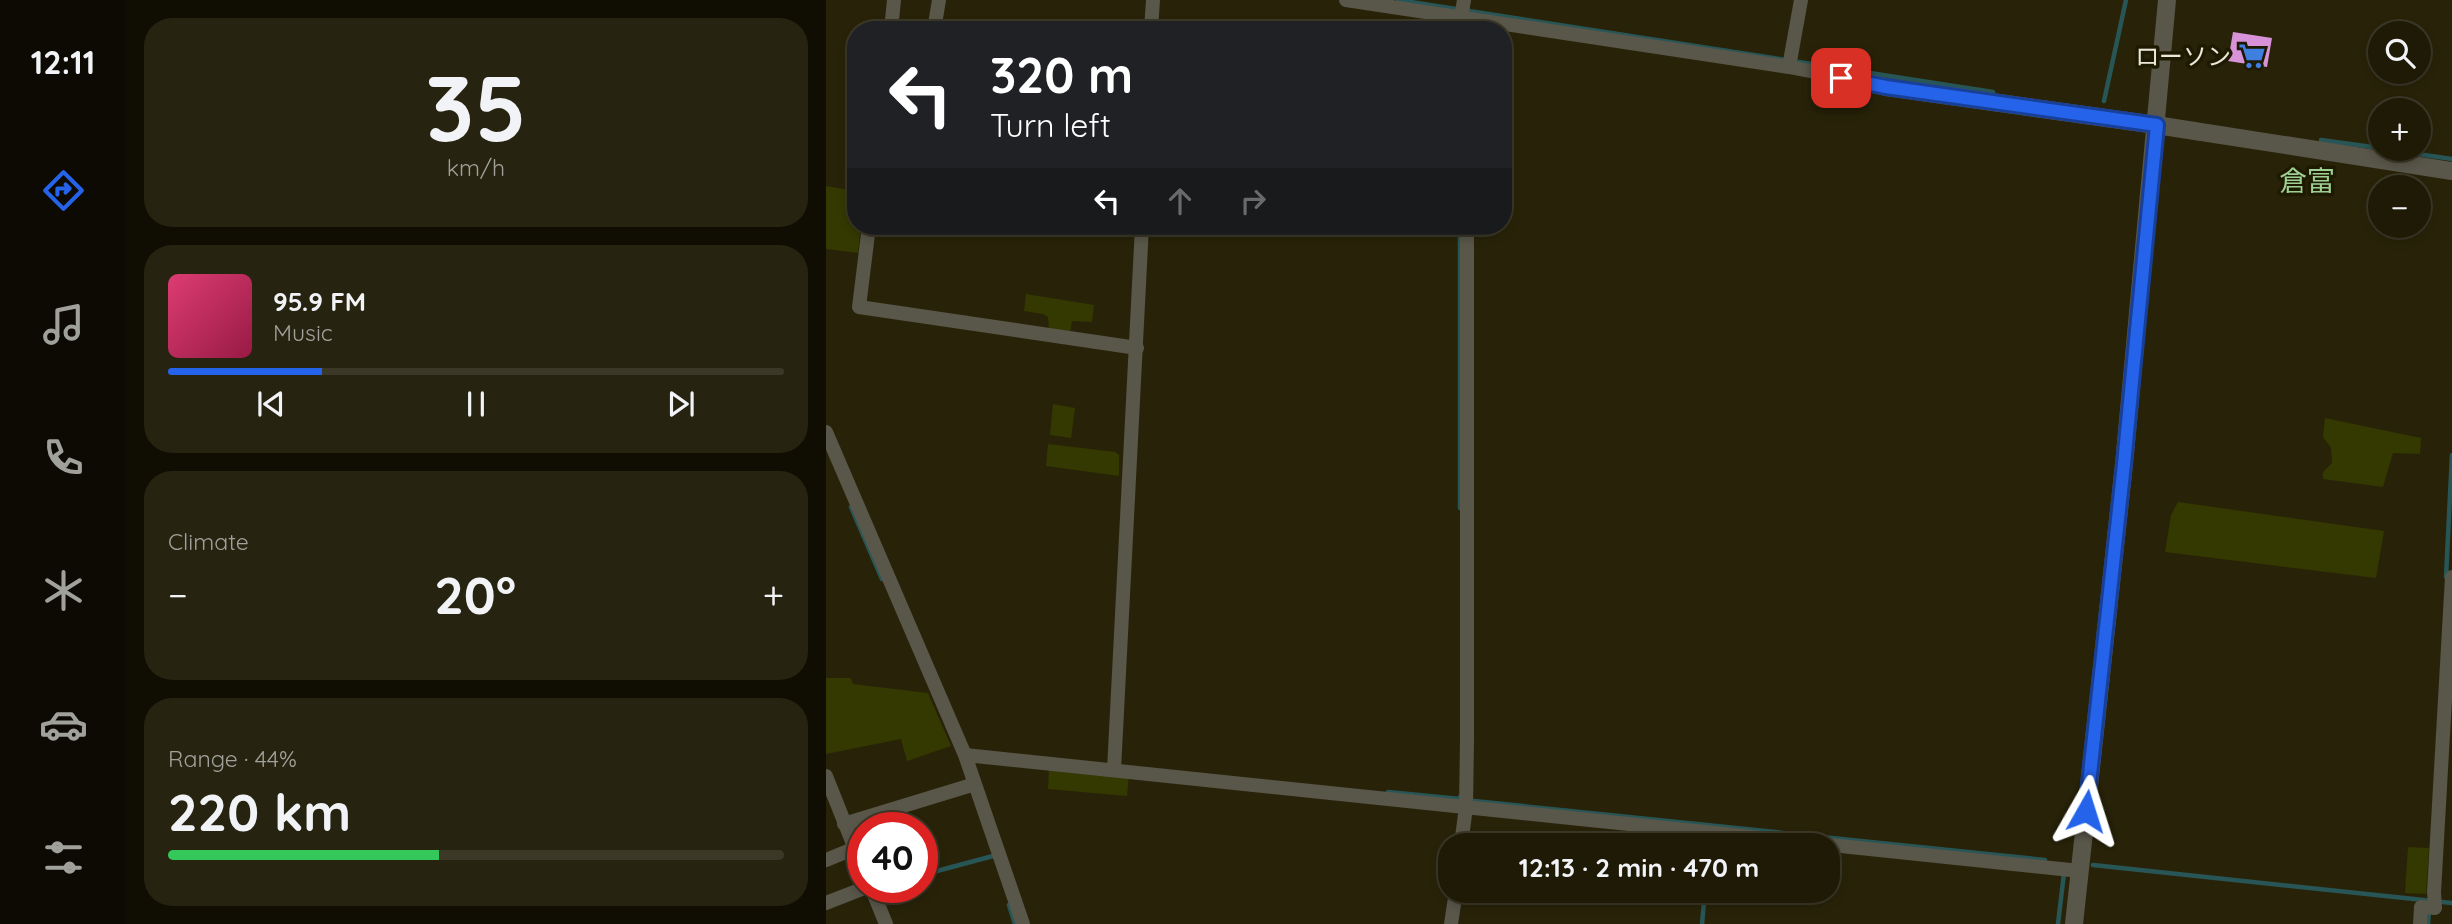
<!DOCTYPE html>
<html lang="en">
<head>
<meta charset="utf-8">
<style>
	body { margin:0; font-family:Quicksand,"Noto Sans JP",sans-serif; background:#262310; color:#f1f3f6; height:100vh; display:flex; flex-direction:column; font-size:26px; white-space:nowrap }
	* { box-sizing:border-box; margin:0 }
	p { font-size:23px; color:#a1a19b }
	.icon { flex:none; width:38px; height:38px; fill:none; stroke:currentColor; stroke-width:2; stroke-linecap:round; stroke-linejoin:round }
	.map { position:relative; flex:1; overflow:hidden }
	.side { display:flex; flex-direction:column; gap:18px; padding:18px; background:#100e03; width:700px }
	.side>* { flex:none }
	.guide { position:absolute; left:21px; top:21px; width:665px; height:214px; border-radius:28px; box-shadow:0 4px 10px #0003,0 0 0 2px #3c3828; background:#202124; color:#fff; overflow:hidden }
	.tools { position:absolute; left:1542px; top:21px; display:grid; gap:14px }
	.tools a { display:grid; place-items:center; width:63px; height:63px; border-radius:50%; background:#1e1a06; box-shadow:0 4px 10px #0003,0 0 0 2px #3c3828; font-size:35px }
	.speed { position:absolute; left:21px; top:812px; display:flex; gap:14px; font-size:35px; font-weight:700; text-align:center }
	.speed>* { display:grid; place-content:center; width:91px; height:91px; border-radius:50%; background:#1e1a06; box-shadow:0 4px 10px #0003,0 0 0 2px #3c3828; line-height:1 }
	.speed .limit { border:10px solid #d22; background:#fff; color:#111 }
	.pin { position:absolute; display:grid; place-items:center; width:60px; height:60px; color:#fff; margin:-30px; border-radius:14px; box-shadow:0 4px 10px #0006 }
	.me { position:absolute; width:77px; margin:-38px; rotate:6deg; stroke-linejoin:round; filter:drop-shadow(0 0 5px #0008) }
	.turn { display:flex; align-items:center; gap:24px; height:147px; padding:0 28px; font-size:32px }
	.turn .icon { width:91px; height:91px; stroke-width:2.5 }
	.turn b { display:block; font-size:49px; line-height:60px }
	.lanes { display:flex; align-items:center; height:66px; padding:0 28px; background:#0003; justify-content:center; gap:35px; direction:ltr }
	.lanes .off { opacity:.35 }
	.big { font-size:52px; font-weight:700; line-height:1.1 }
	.side .widget { flex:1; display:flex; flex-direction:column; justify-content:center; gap:10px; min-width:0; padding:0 24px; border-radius:28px; background:#262310 }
	.side .dial { align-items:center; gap:0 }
	.dial b { font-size:91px; line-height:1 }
	.song { display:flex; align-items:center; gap:21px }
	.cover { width:84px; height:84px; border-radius:10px; background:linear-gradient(135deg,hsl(340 70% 55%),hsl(340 70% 35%)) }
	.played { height:7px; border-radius:4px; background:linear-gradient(90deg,#2563eb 25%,#3c3828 25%) }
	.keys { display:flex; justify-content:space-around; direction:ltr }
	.heat { display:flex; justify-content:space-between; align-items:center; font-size:38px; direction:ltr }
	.charge { height:10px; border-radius:5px; background:linear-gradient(90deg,#34c759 44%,#3c3828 0) }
	.trip { position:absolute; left:612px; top:833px; width:402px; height:70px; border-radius:28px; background:#1e1a06; box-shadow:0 4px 10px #0003,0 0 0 2px #3c3828; font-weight:700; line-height:70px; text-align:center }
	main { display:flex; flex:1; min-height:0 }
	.tab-bar { display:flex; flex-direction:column; width:126px; justify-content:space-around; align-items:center; background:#0c0a02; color:#a1a19b }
	.tab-bar .icon { width:49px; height:49px }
	.tab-bar .current { color:#2563eb }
	.tab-bar b { font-size:32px; color:#f1f3f6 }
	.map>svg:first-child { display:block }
	.green { fill:#333900 }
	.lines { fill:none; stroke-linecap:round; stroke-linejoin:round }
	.stream { stroke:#285657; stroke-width:4.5 }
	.building { fill:#d792d8 }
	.minor { stroke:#59564a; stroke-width:14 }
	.tertiary { stroke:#59564a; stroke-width:18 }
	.route-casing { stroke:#184099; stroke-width:18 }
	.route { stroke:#2563eb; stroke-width:12 }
	.labels { text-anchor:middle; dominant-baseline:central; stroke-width:7; stroke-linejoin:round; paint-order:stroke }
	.poi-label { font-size:24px; fill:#ebe8d9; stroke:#1e1901; text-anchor:end }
	.quarter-label { font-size:28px; fill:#9ed093; stroke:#1e1901 }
</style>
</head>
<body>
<main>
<nav class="tab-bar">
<b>12:11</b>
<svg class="icon current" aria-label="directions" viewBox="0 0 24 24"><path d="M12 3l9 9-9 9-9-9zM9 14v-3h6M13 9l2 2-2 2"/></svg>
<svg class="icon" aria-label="music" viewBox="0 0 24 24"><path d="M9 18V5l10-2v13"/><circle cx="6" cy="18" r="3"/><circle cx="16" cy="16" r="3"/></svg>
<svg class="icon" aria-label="phone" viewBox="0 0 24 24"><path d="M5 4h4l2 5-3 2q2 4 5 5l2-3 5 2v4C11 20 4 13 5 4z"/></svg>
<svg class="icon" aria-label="climate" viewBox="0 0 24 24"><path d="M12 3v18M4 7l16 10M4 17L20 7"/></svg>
<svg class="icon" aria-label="car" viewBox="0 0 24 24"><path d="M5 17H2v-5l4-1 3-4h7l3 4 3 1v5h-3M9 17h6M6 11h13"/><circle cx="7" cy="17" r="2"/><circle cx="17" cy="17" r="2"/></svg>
<svg class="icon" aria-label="filters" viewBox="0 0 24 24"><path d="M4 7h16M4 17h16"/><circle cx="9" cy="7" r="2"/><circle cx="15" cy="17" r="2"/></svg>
</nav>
<section class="side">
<div class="widget dial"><b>35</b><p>km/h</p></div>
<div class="widget">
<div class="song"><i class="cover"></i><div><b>95.9 FM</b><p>Music</p></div></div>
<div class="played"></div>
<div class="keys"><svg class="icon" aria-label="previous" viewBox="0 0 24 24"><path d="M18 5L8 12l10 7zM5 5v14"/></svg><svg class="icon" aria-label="pause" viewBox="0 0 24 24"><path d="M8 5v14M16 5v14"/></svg><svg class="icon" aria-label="next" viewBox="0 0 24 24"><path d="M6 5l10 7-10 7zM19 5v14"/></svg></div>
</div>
<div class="widget"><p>Climate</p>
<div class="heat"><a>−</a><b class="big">20°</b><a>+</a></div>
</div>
<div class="widget"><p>Range · 44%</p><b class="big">220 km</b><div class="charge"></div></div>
</section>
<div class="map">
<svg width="1626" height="924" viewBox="0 0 1626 924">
	<rect width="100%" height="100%" fill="#282308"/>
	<!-- green -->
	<path class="green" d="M0,186L30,191V226H35L32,253L0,249Z
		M200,294L268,305L266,322L246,321L244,333L223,329L222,317L217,314L198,311Z
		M227,404L249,408L245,438L224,435Z
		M1499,418L1595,438L1594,454L1567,453L1557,487L1497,479V472L1506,463L1505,448L1497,437Z
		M222,444L289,452L293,455V476L220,466Z
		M1352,502L1558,531L1550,578L1339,552L1345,515Z
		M0,678H25L27,684L102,693L125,746L81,761L75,739L0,754Z
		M223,769L303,775L301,796L222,789Z
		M1582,847L1603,848L1600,894L1579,893Z"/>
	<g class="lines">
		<!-- stream -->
		<path class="stream" d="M572,0L1167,92
			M1278,101L1300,0
			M1495,140L1554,148
			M1557,149L1626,159
			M25,507L56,579
			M634,508V233
			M1620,577L1626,455
			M562,792L634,799V797
			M648,801L1219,860
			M1267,865L1626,903
			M96,875L167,856
			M622,895L625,877
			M183,905L189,924
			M876,924L879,891
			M1232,924L1238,873
			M1602,924L1603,911"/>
	</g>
	<!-- building -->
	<path class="building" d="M1407,32L1446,38L1441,67L1402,61Z"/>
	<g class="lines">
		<!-- minor -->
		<path class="minor" d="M520,0L963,67
			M638,0L636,12L641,30
			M975,0L963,67L1015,77
			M65,30L68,0
			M108,30L113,0
			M325,30L327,0
			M43,226L33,307L311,348
			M0,432L139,755L197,924
			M139,755L1254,871
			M288,770L316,226
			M0,776L37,869
			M18,824L149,784
			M635,845L640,807L641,741V226
			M0,860L27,849
			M45,887L60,924
			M0,903L41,887
			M625,924L630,891
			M1594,924L1595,907L1609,908L1608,892L1626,577"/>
		<!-- tertiary -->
		<path class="tertiary" d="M1015,77L1060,87L1330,125L1626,171
			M1248,924L1298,464L1341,0"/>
	</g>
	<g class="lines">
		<!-- route casing -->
		<g class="route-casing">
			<path id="route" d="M1015,78L1060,87L1331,125L1298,464L1260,811"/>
		</g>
		<!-- route -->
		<use href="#route" class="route"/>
	</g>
	<!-- icons -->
	<defs>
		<g id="supermarket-bare" transform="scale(2.1)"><path d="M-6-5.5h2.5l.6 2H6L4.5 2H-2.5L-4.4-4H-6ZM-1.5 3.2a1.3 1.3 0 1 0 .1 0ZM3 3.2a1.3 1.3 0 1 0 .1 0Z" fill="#3f7fe0" stroke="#1e1901" stroke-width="2.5" paint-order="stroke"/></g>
	</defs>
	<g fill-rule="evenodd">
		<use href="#supermarket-bare" x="1426" y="56"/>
	</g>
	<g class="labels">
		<!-- poi labels -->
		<g class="poi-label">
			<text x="1405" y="56">ローソン</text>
		</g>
		<!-- quarter labels -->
		<g class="quarter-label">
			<text x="1481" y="180">倉富</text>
		</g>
	</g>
</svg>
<div class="tools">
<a><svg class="icon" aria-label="search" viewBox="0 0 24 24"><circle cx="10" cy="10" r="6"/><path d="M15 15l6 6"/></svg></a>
<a>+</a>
<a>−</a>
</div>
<div class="speed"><div class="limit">40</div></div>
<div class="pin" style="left:1015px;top:78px;background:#d93025"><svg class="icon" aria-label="arrive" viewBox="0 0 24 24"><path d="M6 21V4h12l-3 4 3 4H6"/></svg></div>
<svg class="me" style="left:1260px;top:811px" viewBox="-20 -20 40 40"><path d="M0-17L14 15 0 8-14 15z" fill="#2563eb" stroke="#fff" stroke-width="4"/></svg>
<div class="trip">12:13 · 2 min · 470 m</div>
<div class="guide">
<div class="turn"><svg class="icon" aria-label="left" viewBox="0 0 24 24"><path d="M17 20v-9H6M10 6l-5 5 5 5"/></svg><div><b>320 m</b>Turn left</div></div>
<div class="lanes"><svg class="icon" aria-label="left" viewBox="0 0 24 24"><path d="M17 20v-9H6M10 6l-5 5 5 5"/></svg><svg class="icon off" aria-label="ahead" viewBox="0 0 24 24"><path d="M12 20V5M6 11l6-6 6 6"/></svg><svg class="icon off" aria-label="right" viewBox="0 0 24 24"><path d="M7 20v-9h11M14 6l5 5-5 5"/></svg></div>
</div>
</div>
</main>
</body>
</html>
